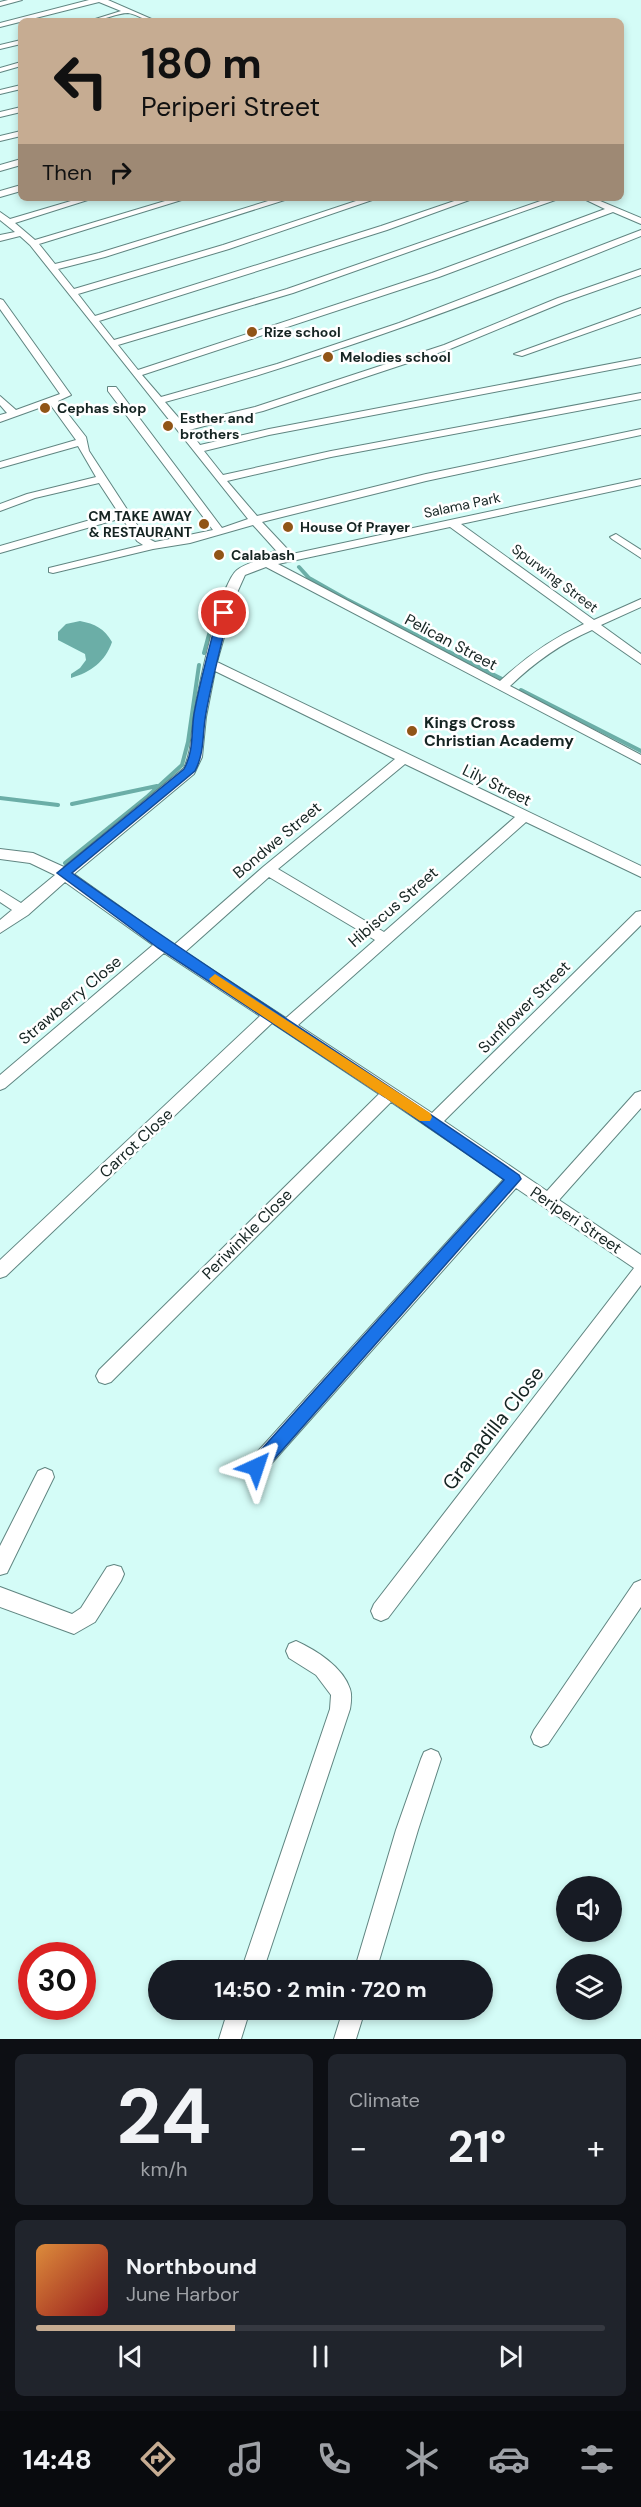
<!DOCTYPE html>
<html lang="en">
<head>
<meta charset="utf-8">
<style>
	body { margin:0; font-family:"DM Sans",sans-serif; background:#20242c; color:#f1f3f6; height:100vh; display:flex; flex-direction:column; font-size:22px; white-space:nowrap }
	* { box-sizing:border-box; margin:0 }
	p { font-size:20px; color:#9ea1a6 }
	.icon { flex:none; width:33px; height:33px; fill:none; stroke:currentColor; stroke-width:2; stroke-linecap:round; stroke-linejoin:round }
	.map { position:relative; height:2039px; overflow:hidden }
	.side { display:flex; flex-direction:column; gap:15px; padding:15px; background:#0d0f14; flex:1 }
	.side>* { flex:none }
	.banner { position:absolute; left:18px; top:18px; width:606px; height:183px; border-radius:9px; box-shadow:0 3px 9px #0003; background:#c6ac92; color:#111; overflow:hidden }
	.tools { position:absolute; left:556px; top:1876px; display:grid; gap:12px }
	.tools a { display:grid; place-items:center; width:66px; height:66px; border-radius:50%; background:#171b24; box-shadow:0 3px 9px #0003; font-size:30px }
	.speed { position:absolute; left:18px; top:1942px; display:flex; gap:12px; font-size:30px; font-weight:700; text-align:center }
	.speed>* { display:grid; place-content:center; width:78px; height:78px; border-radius:50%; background:#171b24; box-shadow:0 3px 9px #0003; line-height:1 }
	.speed .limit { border:9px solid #d22; background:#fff; color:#111 }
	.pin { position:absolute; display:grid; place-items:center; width:51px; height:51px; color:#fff; margin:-26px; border:3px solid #fff; border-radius:50%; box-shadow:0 2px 6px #0007 }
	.me { position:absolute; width:66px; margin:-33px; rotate:42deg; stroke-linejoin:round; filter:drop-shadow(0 0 4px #0008) }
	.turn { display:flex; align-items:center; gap:21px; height:126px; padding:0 24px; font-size:27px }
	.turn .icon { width:78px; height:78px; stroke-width:2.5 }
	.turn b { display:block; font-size:42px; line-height:51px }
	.then { display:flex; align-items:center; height:57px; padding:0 24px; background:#0003; gap:12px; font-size:22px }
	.big { font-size:45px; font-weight:700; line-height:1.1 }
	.side .card { flex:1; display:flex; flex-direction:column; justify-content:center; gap:9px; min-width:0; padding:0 21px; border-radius:9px; background:#20242c }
	.side .dial { align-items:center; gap:0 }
	.dial b { font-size:78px; line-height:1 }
	.song { display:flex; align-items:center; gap:18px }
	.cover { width:72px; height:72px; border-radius:9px; background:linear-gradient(135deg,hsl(30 70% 55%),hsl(0 70% 35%)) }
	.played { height:6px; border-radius:3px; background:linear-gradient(90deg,#c6ac92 35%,#363941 35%) }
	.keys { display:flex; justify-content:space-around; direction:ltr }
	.heat { display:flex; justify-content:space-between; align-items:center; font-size:33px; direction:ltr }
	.side .tiles { flex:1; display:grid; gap:15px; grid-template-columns:1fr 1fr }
	.card:last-child { grid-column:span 2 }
	.trip { position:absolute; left:148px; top:1960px; width:345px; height:60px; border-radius:30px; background:#171b24; box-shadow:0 3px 9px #0003; font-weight:700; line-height:60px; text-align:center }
	.tab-bar { display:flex; height:96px; justify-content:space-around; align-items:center; background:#090b0e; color:#9ea1a6 }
	.tab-bar .icon { width:42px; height:42px }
	.tab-bar .current { color:#c6ac92 }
	.tab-bar b { font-size:27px; color:#f1f3f6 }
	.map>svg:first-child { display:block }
	.water { fill:#6baea7 }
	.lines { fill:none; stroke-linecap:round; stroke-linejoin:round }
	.stream { stroke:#6baea7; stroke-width:4 }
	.street-casing { stroke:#608581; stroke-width:2 }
	.street { fill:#fff; fill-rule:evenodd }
	.route { fill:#1a73e8; stroke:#114b97; stroke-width:1.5 }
	.slow { fill:#f59e0b }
	.poi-dot { fill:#915517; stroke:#fff; stroke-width:2 }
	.labels { text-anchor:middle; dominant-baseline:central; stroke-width:5; stroke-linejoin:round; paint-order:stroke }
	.far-poi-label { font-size:14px; font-weight:bold; fill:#152422; stroke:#fff; text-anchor:start }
	.far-street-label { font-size:14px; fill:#152422; stroke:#fff }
	.street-label { font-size:16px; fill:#152422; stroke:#fff }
	.poi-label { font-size:16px; font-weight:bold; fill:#152422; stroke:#fff; text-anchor:start }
	.near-street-label { font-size:20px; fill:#152422; stroke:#fff }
</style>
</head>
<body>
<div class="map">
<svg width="641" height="2039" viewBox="0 0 641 2039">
	<rect width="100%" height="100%" fill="#d4fcf7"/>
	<!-- water -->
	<path class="water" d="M80,621C95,624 104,628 112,642C105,662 91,672 71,678V674L80,668L86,660L85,654L58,640V632L66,624Z"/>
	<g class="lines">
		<!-- stream -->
		<path class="stream" d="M299,567L309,578L346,599L502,679
			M204,653C217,605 223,570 275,552
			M521,690L641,751
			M0,798L58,805
			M72,804L157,786
			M65,863L148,796L182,765L188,742L199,665"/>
		<!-- street casing -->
		<g class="street-casing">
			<path id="street" d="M8,0H22L0,6V2Z
				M89,0H108L156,21C144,21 137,14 128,13C117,13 102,21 89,21L121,11L99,2L0,27V23Z
				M21,40V44L0,49V45Z
				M21,62V66L0,72V68Z
				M21,85V89L0,94V90Z
				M21,107V112L0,117V112Z
				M21,131V136L0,141V136Z
				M21,159V165L0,171V165Z
				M21,185V191L0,197V191Z
				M81,198H94L15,223L35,240L175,198H188L39,244L55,264L99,253L278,198H291L105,257L58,269L74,289L223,245L365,198H378L229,249L78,294L95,316L381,226L463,198H475L387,230L99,321L114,340L287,289L549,198H561L293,293L118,345L138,370L432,273L605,209L582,198H593L641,218V224L613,212L439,277L142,375L161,397L277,364L399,323L641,230V236C485,299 328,358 165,402L184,424L255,407L444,345L558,298L641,269V275L564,302L450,349L263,411L189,430L200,445L269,429L641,358V364L269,435L204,451L223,475L331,451L641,393V399L331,457L227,481L257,516L426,474L641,429V435L426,481L262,522L292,554L641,479V485L461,524L594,620L641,599V607L601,625L641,654V664L592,630C560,644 535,662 510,686L641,755V764L266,567L245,575L236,595L217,662L641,866V877L526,822L298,1025L432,1113L636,912L641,911V925L444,1121L547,1191L635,1093L641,1091V1108L559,1200L641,1255V1285L388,1618L381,1621L374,1618L371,1611L374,1604L634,1268L516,1188L263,1473L256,1476L249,1473L247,1467L249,1461L504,1179L391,1102L111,1382L105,1384L99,1382L96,1376L99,1370L379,1094L272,1023L6,1276L0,1278V1260L260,1016L164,953L5,1088L0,1090V1075L153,945L65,882L28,915L0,933V920L12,910L0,902V890L21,903L55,875L30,863L0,859V849L33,853L64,867L184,768C192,751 191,733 194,715C198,690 220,583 237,570C249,561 267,559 281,556L253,525L190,543L153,549L53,573L49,572V568L143,545L137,541L122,518L0,553V546L118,512L99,483L35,498L0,511V504L27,494L96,477L78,446L0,468V462L76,440L50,404L0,422V415L7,413L0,405V396L16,410L60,394L0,309V299L3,300L71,395L58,401L86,437L89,451L145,537L155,542L213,530L108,391V387H116L222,528L248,519L30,245L20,236L0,241V235L15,232L0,220V212L10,219ZM450,527L584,624C551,639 526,657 500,681L278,564ZM215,671L395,759L263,867L174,945L74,874L194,774L202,757L206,717ZM405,764L515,817L384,932L278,869ZM269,877L375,940L286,1018L185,952Z
				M641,308V314L522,356L514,354Z
				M616,534L641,550V558L612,539L610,537Z
				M45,1468L52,1471L54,1477L7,1573L0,1575V1546L38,1471Z
				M114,1565L121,1567L124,1574L121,1581L95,1622L74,1634L0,1607V1587L72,1614L81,1608L107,1567Z
				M641,1580V1607L548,1744L541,1747L534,1744L531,1737L534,1730L634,1583Z
				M296,1641C316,1650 343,1667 350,1689C352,1695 351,1703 350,1709L263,1971H241L330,1709L331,1695L316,1675L289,1658L286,1651L289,1644Z
				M431,1749L438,1752L441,1759L418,1830L376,1971H354L396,1830L421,1759L424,1752Z
				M228,2010H250L241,2039H219Z
				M343,2010H365L356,2039H334Z"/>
		</g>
		<!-- street -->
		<use href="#street" class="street"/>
	</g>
	<!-- route -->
	<path class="route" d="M224,610L229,613C221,646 212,679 206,713C202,734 205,752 195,771L72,873C218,977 371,1072 519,1175L521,1179L262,1473L256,1475L250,1473L248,1467L250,1462L504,1180L385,1097L158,948L57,873L184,769C194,751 191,733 194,714C200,680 210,647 218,613Z"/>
	<!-- slow -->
	<path class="slow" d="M215,974L430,1113L432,1117L430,1121H420L211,982L209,979Z"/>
	<!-- markers -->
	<g class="poi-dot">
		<circle cx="252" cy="332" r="6"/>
		<circle cx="328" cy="357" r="6"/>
		<circle cx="45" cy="408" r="6"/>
		<circle cx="168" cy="426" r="6"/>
		<circle cx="204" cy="524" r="6"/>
		<circle cx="288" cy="527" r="6"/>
		<circle cx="219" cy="555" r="6"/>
		<circle cx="412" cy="731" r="6"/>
	</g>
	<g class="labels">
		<!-- far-poi labels -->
		<g class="far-poi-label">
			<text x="264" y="332">Rize school</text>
			<text x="340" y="357">Melodies school</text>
			<text x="57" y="408">Cephas shop</text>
			<text x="180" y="418">Esther and<tspan x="180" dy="16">brothers</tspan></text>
			<text x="192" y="516" text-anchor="end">CM TAKE AWAY<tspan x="192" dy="16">&amp; RESTAURANT</tspan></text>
			<text x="300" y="527">House Of Prayer</text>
			<text x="231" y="555">Calabash</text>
		</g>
		<!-- far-street labels -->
		<g class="far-street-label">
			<text transform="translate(462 505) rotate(-12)">Salama Park</text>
			<text transform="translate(555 578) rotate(37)">Spurwing Street</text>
		</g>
		<!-- street labels -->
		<g class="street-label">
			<text transform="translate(451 642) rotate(28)">Pelican Street</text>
			<text transform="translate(497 785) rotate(26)">Lily Street</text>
			<text transform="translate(277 840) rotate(-40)">Bondwe Street</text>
			<text transform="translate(393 907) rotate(-41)">Hibiscus Street</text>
			<text transform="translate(70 1000) rotate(-40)">Strawberry Close</text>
			<text transform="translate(524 1007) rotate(-45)">Sunflower Street</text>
			<text transform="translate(136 1143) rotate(-43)">Carrot Close</text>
			<text transform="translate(576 1220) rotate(34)">Periperi Street</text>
			<text transform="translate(247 1234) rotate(-45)">Periwinkle Close</text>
		</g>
		<!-- poi labels -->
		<g class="poi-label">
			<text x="424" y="722">Kings Cross<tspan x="424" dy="18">Christian Academy</tspan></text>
		</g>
		<!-- near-street labels -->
		<g class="near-street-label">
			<text transform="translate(493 1428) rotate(-52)">Granadilla Close</text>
		</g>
	</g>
</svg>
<div class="tools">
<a><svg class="icon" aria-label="sound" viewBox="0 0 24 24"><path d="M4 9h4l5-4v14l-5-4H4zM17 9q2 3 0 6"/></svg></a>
<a><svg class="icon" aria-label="layers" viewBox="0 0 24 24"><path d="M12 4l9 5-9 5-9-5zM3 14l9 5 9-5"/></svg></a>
</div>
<div class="speed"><div class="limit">30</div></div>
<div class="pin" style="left:224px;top:613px;background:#d93025"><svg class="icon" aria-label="arrive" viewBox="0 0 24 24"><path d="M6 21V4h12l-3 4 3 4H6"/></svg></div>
<svg class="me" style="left:256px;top:1467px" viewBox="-20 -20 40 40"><path d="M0-17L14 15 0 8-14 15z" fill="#1a73e8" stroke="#fff" stroke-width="4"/></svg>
<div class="trip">14:50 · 2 min · 720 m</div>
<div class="banner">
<div class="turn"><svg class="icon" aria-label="left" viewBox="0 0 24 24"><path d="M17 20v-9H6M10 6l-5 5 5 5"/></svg><div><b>180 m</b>Periperi Street</div></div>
<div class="then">Then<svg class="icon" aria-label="right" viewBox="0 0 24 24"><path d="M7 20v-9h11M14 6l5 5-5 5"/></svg></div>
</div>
</div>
<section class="side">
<div class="tiles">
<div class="card dial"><b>24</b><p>km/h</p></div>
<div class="card"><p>Climate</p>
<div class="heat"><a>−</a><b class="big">21°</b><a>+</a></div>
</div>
<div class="card">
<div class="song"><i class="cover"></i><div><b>Northbound</b><p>June Harbor</p></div></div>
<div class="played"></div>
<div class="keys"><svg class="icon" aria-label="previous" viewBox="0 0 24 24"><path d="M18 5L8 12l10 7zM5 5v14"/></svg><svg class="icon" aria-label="pause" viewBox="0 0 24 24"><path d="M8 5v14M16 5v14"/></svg><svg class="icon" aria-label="next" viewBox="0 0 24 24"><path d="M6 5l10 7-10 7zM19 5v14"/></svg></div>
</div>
</div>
</section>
<nav class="tab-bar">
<b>14:48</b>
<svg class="icon current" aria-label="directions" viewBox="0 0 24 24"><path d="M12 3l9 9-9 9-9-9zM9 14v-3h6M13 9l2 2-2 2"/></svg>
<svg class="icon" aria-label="music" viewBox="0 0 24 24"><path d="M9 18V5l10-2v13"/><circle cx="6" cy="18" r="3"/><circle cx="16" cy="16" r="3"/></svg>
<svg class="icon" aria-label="phone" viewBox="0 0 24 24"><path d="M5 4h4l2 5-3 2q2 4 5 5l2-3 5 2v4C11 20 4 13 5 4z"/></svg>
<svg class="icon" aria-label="climate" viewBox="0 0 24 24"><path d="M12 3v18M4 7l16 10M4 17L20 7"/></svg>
<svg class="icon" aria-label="car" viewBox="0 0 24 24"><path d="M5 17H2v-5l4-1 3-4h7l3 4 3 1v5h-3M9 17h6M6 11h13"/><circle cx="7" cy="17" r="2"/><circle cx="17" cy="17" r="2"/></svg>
<svg class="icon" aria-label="filters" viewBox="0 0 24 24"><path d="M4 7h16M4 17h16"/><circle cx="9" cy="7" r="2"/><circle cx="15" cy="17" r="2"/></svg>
</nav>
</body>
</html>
